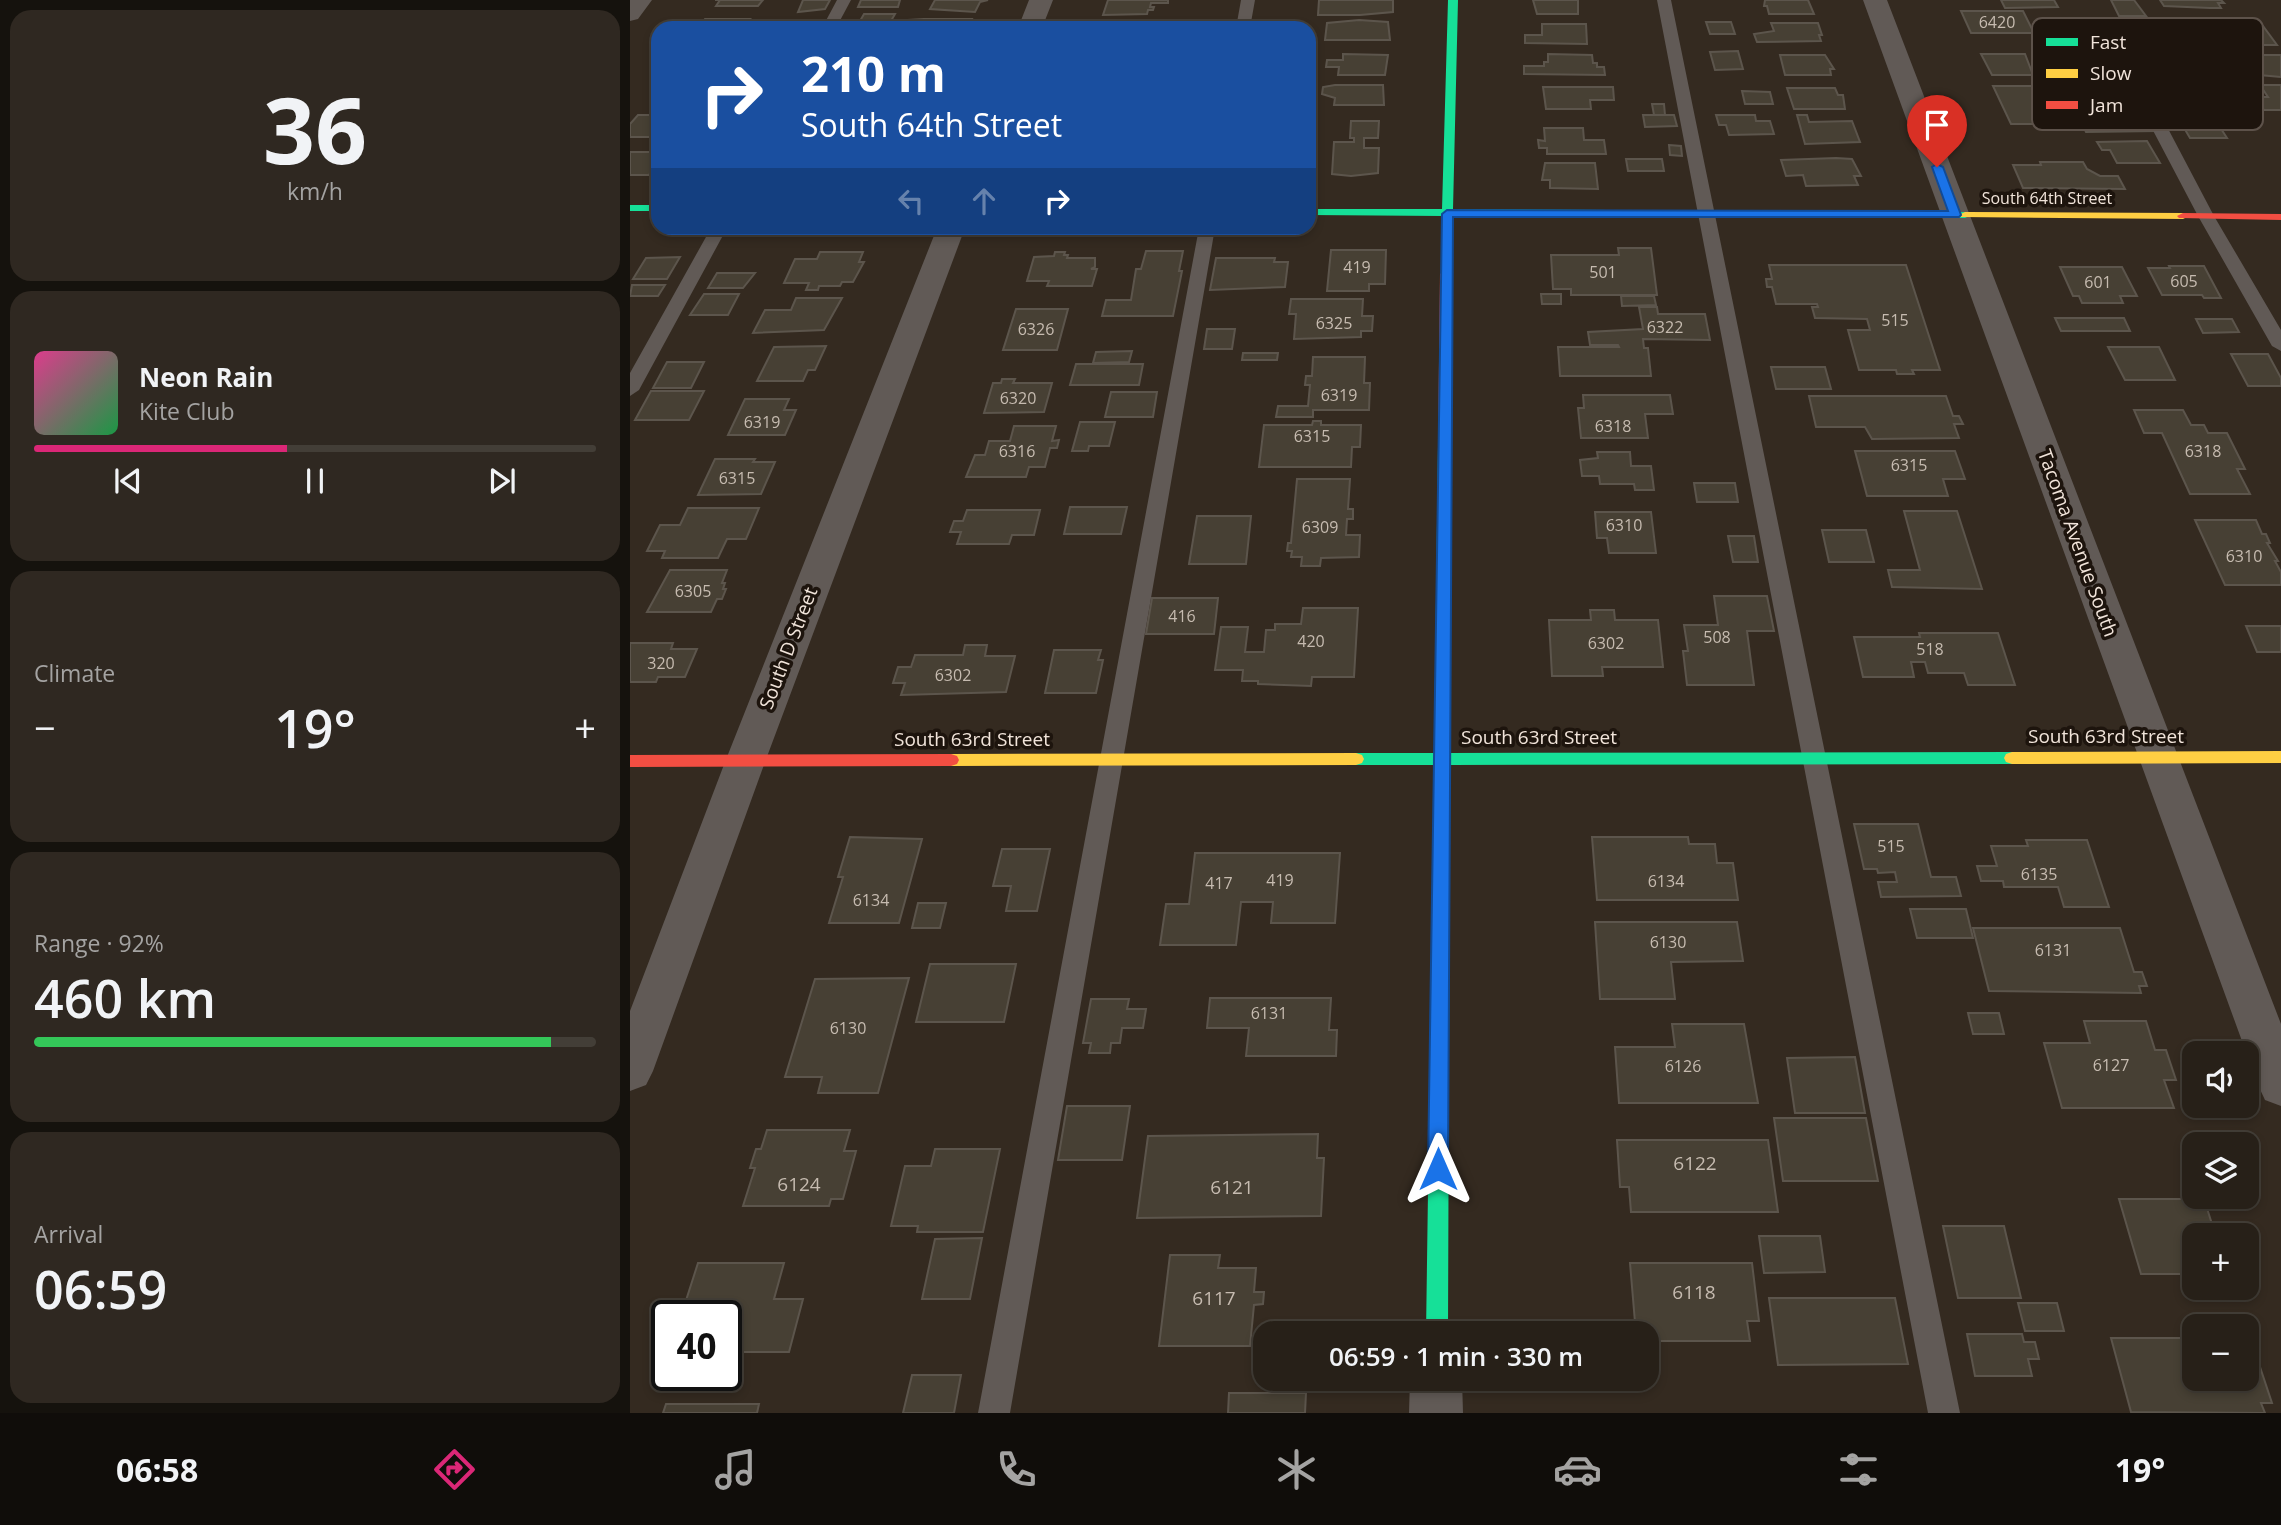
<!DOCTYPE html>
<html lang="en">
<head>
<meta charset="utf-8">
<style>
	body { margin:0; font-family:"Open Sans",sans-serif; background:#2f2821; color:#f1f3f6; height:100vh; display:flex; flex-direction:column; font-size:26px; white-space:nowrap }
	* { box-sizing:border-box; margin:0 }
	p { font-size:23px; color:#a4a3a2 }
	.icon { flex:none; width:38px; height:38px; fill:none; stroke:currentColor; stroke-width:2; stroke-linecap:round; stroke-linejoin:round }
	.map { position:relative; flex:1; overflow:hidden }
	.sheet { display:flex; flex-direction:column; gap:10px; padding:10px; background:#15120d; width:630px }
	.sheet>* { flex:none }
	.banner { position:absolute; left:21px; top:21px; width:665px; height:214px; border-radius:21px; box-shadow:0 4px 10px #0003,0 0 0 2px #433e37; background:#1a4fa0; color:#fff; overflow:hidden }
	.tools { position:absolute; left:1552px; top:1041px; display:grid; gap:14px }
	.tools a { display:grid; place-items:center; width:77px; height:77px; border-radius:14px; background:#272018; box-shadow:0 4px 10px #0003,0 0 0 2px #433e37; font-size:35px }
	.speed { position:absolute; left:21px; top:1300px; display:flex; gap:14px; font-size:35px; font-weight:700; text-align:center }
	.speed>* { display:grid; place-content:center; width:91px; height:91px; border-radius:50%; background:#272018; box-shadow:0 4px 10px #0003,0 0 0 2px #433e37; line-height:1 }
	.speed .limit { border:4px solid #111; border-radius:10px; background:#fff; color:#111 }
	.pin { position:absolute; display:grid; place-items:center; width:60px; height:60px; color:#fff; margin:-72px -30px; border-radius:50% 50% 50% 0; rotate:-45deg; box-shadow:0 0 7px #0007 }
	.pin .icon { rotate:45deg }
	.me { position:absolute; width:77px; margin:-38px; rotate:0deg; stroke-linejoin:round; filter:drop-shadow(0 0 5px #0008) }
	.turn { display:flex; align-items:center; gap:24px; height:147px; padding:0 35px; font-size:32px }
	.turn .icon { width:91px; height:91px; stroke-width:2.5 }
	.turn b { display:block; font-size:49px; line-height:60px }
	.lanes { display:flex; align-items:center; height:66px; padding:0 35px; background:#0003; justify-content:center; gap:35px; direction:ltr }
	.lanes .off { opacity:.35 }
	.big { font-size:52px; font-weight:600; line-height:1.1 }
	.sheet .tile { flex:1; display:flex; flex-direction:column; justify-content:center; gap:10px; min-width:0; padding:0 24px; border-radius:21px; background:#2f2821 }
	.sheet .dial { align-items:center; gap:0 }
	.dial b { font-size:91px; line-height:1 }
	.song { display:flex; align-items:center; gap:21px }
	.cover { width:84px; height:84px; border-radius:10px; background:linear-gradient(135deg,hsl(330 70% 55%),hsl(140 70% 35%)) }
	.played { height:7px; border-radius:4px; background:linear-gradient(90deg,#db2777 45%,#433e37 45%) }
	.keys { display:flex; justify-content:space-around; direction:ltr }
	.heat { display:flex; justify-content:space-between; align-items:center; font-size:38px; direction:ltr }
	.charge { height:10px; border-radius:5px; background:linear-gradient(90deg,#34c759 92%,#433e37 0) }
	.trip { position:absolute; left:623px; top:1321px; width:406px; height:70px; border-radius:21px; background:#272018; box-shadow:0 4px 10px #0003,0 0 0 2px #433e37; font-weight:600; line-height:70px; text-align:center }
	.dock { display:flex; height:112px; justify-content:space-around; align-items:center; background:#100d0a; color:#a4a3a2 }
	.dock .icon { width:49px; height:49px }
	.dock .on { color:#db2777 }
	.dock b { font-size:32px; color:#f1f3f6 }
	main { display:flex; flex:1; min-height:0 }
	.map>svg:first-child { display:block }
	.building { fill:#474034; stroke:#5c554c; stroke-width:2 }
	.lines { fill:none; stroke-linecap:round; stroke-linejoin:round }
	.lane { fill:#615a56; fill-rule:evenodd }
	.street { fill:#615a56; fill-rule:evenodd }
	.fast { fill:#16e098; fill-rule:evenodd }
	.slow { fill:#ffcf43; fill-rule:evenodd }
	.jam { fill:#f24e42; fill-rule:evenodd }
	.route { fill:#1a73e8; stroke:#114b97; stroke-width:2 }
	.labels { text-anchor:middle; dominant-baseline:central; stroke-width:7; stroke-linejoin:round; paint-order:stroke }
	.number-label { font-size:16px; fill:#c6bbb0 }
	.far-street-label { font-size:16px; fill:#f1e4da; stroke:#1d140d }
	.street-label { font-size:19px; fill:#f1e4da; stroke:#1d140d }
	.near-number-label { font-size:19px; fill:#c6bbb0 }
	.key { fill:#1d140d; stroke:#5d524a; stroke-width:2 }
	.key-label { font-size:19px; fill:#f1e4da }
</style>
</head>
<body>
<main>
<section class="sheet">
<div class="tile dial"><b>36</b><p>km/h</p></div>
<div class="tile">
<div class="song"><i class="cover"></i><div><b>Neon Rain</b><p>Kite Club</p></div></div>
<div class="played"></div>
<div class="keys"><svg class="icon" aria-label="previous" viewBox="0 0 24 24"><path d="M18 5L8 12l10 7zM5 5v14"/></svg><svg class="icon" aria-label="pause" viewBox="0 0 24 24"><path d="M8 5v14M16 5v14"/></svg><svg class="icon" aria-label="next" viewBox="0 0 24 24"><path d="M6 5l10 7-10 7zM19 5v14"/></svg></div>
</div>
<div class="tile"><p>Climate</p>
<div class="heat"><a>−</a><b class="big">19°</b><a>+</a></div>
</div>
<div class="tile"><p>Range · 92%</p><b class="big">460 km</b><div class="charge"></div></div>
<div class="tile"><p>Arrival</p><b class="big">06:59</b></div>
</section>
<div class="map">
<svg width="1651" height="1413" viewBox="0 0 1651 1413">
	<rect width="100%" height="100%" fill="#342a20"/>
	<!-- building -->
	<path class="building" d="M85,0H133L128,6H86L90,0Z
		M173,0H200L195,9L168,12Z
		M231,0H270L268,7H228Z
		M305,0H358L350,2L345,12L300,9Z
		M478,0H538V3H521L520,7H524L523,10H518L517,14L473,15Z
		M689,0H763V12L730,15H688Z
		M903,0H948V14H907Z
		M1135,0H1178L1184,14H1139L1137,6H1134Z
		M1371,0H1424L1428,7L1375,8Z
		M1481,0H1504L1516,16H1489Z
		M1530,0H1591L1594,3H1588L1591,8H1580L1534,6Z
		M1331,11H1393L1404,33H1341Z
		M234,14H265L257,28H226Z
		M75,19H120L114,28H68Z
		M294,19H342L340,25L348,26L347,28H274L278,20Z
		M729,20L758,22L760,40H695L697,23Z
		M506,21H533L531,28H470L472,24H505Z
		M1076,22H1101L1105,34H1080Z
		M159,23H185L183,28H156Z
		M1141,23H1188L1192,35H1189L1191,41L1127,42L1124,34L1144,31Z
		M912,24H956L957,44L895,43V35H912Z
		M1591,26H1633L1647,45H1594L1588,35H1597Z
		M1108,51L1113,69L1085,70L1080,52Z
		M713,54L758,55L755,75H708L709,67H696L697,60H713Z
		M918,54L962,55L963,63H967V67H974L975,75L894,74V66H914V62H918Z
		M1351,54H1395L1403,75H1362Z
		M1150,55H1195L1204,69H1200L1201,75H1155Z
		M1611,55H1651V77L1618,74L1613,67H1618Z
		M705,85H753L754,105H704L705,98L692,94L693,87Z
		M1630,85H1651V110H1634L1625,97H1638Z
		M1363,86H1412L1432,124H1381Z
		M913,87H983L984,100H960L961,109H916Z
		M1157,88H1205L1208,95H1213L1215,109H1164Z
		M1112,91L1140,92L1143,104H1115Z
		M1022,104H1034L1035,115H1024Z
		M8,115H28V137H0V124Z
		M1013,115H1044L1047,126L1015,127Z
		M1086,115H1125L1126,121H1140L1144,134L1099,135L1096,125H1089Z
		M1167,115H1177L1179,122L1222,121L1230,142L1175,144Z
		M1450,119H1519L1526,131L1456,132Z
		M721,121H749L748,138H734V148H749L748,173L721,176L702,174L704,142H724V138H720Z
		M1550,121H1586L1597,138H1560Z
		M914,128H953L954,140H974L976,154H917V148H909L908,140L915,141Z
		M1517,141L1530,163H1487L1480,150H1472L1467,142Z
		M679,142H686L685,174L679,175Z
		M1039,145L1051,146L1052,156L1040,155Z
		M0,152H28V159L19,175H0Z
		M1206,158L1222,159L1231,176H1224L1228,185L1176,186L1173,175L1156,176L1151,160Z
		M996,159H1032L1034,171H998Z
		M1410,162H1453L1457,169L1470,176H1488L1495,189L1393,188L1383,165H1411Z
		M915,163H965L968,189L920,188V180H912Z
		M988,248H1021L1027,295H941V289H923L921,255H989Z
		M701,250H756L755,284H739V291H697Z
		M516,251H553L549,271H552L543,316H472L476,300H501L506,269H511Z
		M190,252H233L229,262H234L223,282H212L210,286H189L188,290H176L179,283H154L165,259H187Z
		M425,252H435L434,255H438L437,258H465V267L461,269H467L462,286H417L419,281H397L404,257L424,256Z
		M50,257L37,279H3L16,258Z
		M586,258H645L644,262H658L655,287L580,290Z
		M1139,265H1276L1310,370H1282L1284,374H1267L1266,370H1229L1218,330H1240L1237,319L1185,318L1182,307H1188L1187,304H1146L1142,287H1137L1136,279H1142Z
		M1539,266H1574L1591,298H1574L1572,295H1532L1518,268H1540Z
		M1430,267H1492L1507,296H1490L1493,303H1452L1449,296H1443Z
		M87,273H125L113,288H78Z
		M2,285H35L28,296H0Z
		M74,294H109L98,315H60Z
		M911,294H931V304H912Z
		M991,296H1024L1026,305L992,306Z
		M166,298H212L194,330L123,333L135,310H161Z
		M661,299H733L732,316H743L742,331H731V337L664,339L666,314H659Z
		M1009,307H1027L1028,314H1075L1080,340L1013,339L1014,348H1018L1021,376H930L928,347H989L988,345H960L958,332L1013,329Z
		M386,309H438L427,350H373Z
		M1425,318H1494L1500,331H1431Z
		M1566,319H1602L1609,332L1573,333Z
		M577,329H605L602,349H574Z
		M196,346L185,370H178L173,381H127L144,347Z
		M1478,347H1529L1545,380H1495Z
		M502,351L499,362L463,363L466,352Z
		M613,353H648L647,360H612Z
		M1601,354H1638L1651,378V386H1618Z
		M683,357H735L734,383H740L739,410H683V417H646L648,406H678L680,385H675L676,376H682Z
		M37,362H74L61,388H23Z
		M446,364H513L509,385H440Z
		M1141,367H1195L1201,389H1146Z
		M372,379H385L383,383H422L414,412L354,413L363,383H371Z
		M21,391H74L59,420H5Z
		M481,392H527L523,417H475Z
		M953,395H1040L1043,414H1015L1018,438H951L948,408H954Z
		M1179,396H1316L1323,416H1329L1333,424H1324L1329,438L1242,439L1235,427H1186Z
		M115,399H159L154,410H166L155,435H98Z
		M1504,410H1553L1561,425H1574L1578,433H1597L1615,469H1607L1620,494H1560L1532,433H1514Z
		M683,421H691V425H731L730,447H722L721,467H629L634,425H682Z
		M450,422H485L479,446H459L458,451H442Z
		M384,426H426L422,441L429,440L427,448H420L415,467H399L396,477H336L345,455H355L359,441H380Z
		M1225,451H1325L1335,479H1313L1318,496H1237Z
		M967,452H1000L1001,466H1021L1024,490H1005L1004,484H970L969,476H952L950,460L968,458Z
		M85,459H125L123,462H145L131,494L68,495Z
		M667,479H720L718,509H723V519H717L716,535H730L729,557L691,558L690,566H671L672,557H661L662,551H657L658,543H661Z
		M1064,483H1105L1108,502H1067Z
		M440,507H497L491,534H434Z
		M58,508H129L116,539H97L88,558H32L35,551H17L30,525H50Z
		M337,510H410L404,535H382L379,544H327L331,532H320L324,521H333Z
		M1274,511H1327L1352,589L1262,587L1258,570H1290Z
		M965,512H1021L1026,553H979L977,538H967Z
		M567,516H621L616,564H559Z
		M1565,520H1626L1632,534H1636L1640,543H1637L1648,561H1645L1651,572V585H1595Z
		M1192,530H1236L1244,562H1199Z
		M1098,536H1124L1128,562H1103Z
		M40,570H97L92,583H95L93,589H96L92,599H87L81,612H17Z
		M1084,596H1137L1144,631H1117L1124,685H1057L1053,651H1058L1054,625H1088Z
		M522,598H588L584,634H516Z
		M673,608H728L724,677H682L681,686L628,684V681H612L613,670H585L591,627H618L615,652H634L636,630H645V624H671Z
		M960,610H984L985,620H1028L1033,667H972L973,676H922L919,620H961Z
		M1616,626H1651V652H1627Z
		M1289,633H1368L1385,685H1338L1334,673H1298L1295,662H1281L1284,677H1233L1224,637H1290Z
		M0,643H43L41,649H67L55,677H28L26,682H0Z
		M335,645H357L355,656H385L376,692L271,695L275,683H263L268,667H281L285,655H333Z
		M424,650H471L468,660H473L466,693H415Z
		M1224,824H1288L1301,877H1326L1331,896L1251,897L1248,882H1267L1265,872L1248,873L1247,869H1234Z
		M220,837L292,839L269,923H199L213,877H208Z
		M962,837H1058L1059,844H1085L1087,863H1103L1108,900H967Z
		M1396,840H1457L1479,907H1434L1428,887H1374L1373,881H1351L1347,866H1367L1361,846H1398Z
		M372,849H420L407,911H376L381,886H363Z
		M565,853H710L705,923H641L643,902H611L606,945H530L536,904H559Z
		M288,903H316L310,928H282Z
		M1280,909H1336L1343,938H1287Z
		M965,922H1107L1113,961L1041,962L1045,999H970Z
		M1343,928H1490L1504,972H1512L1517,986H1509L1511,993L1359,991Z
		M300,964H386L374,1022H286Z
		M279,978L248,1093H188L192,1077H155L185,979Z
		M580,998H701L699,1030H707L706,1056H616L619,1028H577Z
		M461,999H499L497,1009H516L513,1028H492L490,1043H481L480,1053H459L461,1043H453Z
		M1338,1013H1369L1374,1034H1343Z
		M1454,1021H1516L1525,1050H1536L1546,1080H1534L1544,1108H1432L1414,1043H1460Z
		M1042,1024H1114L1128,1103H989L985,1047H1045Z
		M1225,1057L1235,1113H1165L1157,1058Z
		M437,1106H500L492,1160H428Z
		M1144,1118H1236L1248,1181H1153Z
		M137,1130H220L214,1151H226L213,1199H201L199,1206H113L125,1168H120L126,1149H131Z
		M688,1134L687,1158H694L691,1216L507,1218L518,1136Z
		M987,1140H1138L1148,1212H1001L999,1187H990Z
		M305,1149H370L353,1232H287L288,1226H261L275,1166H301Z
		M1489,1199H1574L1582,1224H1597L1601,1236H1564V1274H1511Z
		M1313,1226H1374L1391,1298H1328Z
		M1129,1236H1190L1195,1272L1134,1273Z
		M352,1238L340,1299H292L305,1239Z
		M540,1255H590L588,1268H626L624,1292H634L633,1304L624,1305L620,1346H529Z
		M68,1263H154L144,1299H173L159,1352H102L105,1342H96V1316H51Z
		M1000,1263H1122L1129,1321H1117L1120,1341H1017V1334H1006Z
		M1139,1298H1265L1278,1364L1148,1365Z
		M1388,1303H1427L1434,1331H1395Z
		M1337,1334H1392L1394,1342H1405L1409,1359H1398L1402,1376H1345Z
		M1481,1338H1564V1379H1617V1358L1620,1367H1630L1642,1403H1631L1635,1413L1501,1412Z
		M282,1375H331L324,1413H273Z
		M599,1393H676L675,1413H598Z
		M36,1404H129L127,1413H33Z"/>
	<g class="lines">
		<!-- lane -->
		<path class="lane" d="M207,0H221L206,28H192Z
			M611,0H625L620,28H606Z
			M1027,0H1041L1330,1413H1298Z
			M1526,116L1534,121L1584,216L1651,330V351L1642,346L1568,216L1518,121Z
			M81,228H97L9,390L0,396V373Z
			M569,228H585L380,1413H348Z"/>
		<!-- street -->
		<path class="street" d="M0,0H22L8,19L0,21Z
			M399,0H423L412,28H388Z
			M1233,0H1257L1651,1024V1106L1635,1100L1628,1085Z
			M307,228H335L135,762L23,1071L16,1085L0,1091V1011L95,762Z
			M780,1379H832L833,1413H779Z"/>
		<!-- fast -->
		<path class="fast" d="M818,0H828L823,209L1335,212L1341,215L1335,218L823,216L822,274L820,277H812V216L679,215V209H812Z
			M0,205H28V211H0Z
			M815,443L822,447L820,753L1382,752L1388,754L1390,758L1388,762L1382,764L820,765L818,1334H796L804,765H726L720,763L718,759L720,755L726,753H804L808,447Z"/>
		<!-- slow -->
		<path class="slow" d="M1335,212L1553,213L1559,216L1553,219L1331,217L1329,215Z
			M1651,751V763L1382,764L1376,762L1374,758L1376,754L1382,752Z
			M726,753L732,755L734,759L732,763L726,765L321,766L315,764L313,760L315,756L321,754Z"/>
		<!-- jam -->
		<path class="jam" d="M1553,213L1651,214V220L1549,218L1547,216Z
			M816,270L822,274V447L815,451L808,447L810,274Z
			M321,754L327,756L329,760L327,764L321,766L0,767V755Z"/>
	</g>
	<!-- route -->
	<path class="route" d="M1307,164L1313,167L1331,215L1329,217H823L818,1169L815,1176L808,1178L801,1176L798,1169L812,214L817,210L1318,211L1302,167Z"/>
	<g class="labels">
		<!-- number labels -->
		<g class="number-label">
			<text x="1367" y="22">6420</text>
			<text x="727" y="267">419</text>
			<text x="973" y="272">501</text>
			<text x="1554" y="281">605</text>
			<text x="1468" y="282">601</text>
			<text x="1265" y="320">515</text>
			<text x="704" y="323">6325</text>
			<text x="1035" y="327">6322</text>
			<text x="406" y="329">6326</text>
			<text x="709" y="395">6319</text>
			<text x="388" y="398">6320</text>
			<text x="132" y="422">6319</text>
			<text x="983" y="426">6318</text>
			<text x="682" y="436">6315</text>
			<text x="387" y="451">6316</text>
			<text x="1573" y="451">6318</text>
			<text x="1279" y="465">6315</text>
			<text x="107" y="478">6315</text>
			<text x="994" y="525">6310</text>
			<text x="690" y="527">6309</text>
			<text x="1614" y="556">6310</text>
			<text x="63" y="591">6305</text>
			<text x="552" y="616">416</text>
			<text x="1087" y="637">508</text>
			<text x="681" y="641">420</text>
			<text x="976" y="643">6302</text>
			<text x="1300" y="649">518</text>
			<text x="31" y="663">320</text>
			<text x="323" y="675">6302</text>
			<text x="1261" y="846">515</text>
			<text x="1409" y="874">6135</text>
			<text x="650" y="880">419</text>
			<text x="1036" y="881">6134</text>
			<text x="589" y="883">417</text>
			<text x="241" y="900">6134</text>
			<text x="1038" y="942">6130</text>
			<text x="1423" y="950">6131</text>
			<text x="639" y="1013">6131</text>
			<text x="218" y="1028">6130</text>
			<text x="1481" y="1065">6127</text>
			<text x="1053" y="1066">6126</text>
		</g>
		<!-- far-street labels -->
		<g class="far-street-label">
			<text x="1417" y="198">South 64th Street</text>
		</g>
		<!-- street labels -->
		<g class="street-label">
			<text transform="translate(1448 543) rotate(70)">Tacoma Avenue South</text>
			<text transform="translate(158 648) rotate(-69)">South D Street</text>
			<text x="1476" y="736">South 63rd Street</text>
			<text x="909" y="737">South 63rd Street</text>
			<text x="342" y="739">South 63rd Street</text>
		</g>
		<!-- near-number labels -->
		<g class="near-number-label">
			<text x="1065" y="1163">6122</text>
			<text x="169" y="1184">6124</text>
			<text x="602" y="1187">6121</text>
			<text x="1064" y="1292">6118</text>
			<text x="584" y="1298">6117</text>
		</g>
	</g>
	<!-- legend -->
	<rect x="1402" y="18" width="231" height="112" rx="10" class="key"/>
	<rect x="1416" y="38" width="32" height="8" fill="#16e098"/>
	<rect x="1416" y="69" width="32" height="9" fill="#ffcf43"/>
	<rect x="1416" y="101" width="32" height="8" fill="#f24e42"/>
	<g class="key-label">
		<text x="1460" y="49">Fast</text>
		<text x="1460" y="80">Slow</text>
		<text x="1460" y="112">Jam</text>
	</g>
</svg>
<div class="tools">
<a><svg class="icon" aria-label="sound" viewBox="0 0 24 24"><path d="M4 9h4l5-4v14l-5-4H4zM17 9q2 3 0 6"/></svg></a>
<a><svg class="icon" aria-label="layers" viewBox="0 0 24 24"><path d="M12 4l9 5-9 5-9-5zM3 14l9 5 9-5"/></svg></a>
<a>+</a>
<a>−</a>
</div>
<div class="speed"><div class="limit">40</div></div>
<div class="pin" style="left:1307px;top:167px;background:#d93025"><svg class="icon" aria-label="arrive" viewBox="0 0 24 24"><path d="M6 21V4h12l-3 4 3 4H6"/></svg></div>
<svg class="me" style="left:808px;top:1169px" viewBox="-20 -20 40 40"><path d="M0-17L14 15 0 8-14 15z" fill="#1a73e8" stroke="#fff" stroke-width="4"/></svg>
<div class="trip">06:59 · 1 min · 330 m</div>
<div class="banner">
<div class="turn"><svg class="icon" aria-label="right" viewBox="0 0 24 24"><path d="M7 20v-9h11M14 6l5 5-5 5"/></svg><div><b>210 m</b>South 64th Street</div></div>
<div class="lanes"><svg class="icon off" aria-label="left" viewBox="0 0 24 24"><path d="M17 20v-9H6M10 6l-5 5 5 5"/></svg><svg class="icon off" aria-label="ahead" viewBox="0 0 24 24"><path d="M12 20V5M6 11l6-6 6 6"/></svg><svg class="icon" aria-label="right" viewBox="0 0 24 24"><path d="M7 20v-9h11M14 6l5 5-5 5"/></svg></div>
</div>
</div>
</main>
<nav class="dock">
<b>06:58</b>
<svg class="icon on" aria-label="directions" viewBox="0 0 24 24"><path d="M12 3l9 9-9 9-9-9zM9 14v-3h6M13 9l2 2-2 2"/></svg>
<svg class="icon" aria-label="music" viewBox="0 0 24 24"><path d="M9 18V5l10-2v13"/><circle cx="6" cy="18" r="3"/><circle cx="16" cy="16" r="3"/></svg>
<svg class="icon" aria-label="phone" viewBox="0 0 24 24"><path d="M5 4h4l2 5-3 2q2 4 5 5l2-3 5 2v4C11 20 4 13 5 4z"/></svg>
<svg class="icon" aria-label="climate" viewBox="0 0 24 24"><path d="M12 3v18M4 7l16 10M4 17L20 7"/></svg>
<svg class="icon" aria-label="car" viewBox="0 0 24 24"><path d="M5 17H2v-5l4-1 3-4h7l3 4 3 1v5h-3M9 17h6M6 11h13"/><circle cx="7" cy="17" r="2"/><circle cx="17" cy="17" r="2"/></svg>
<svg class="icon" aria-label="filters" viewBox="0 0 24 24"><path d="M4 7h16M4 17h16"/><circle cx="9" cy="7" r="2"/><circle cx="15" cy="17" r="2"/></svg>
<b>19°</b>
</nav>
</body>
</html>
